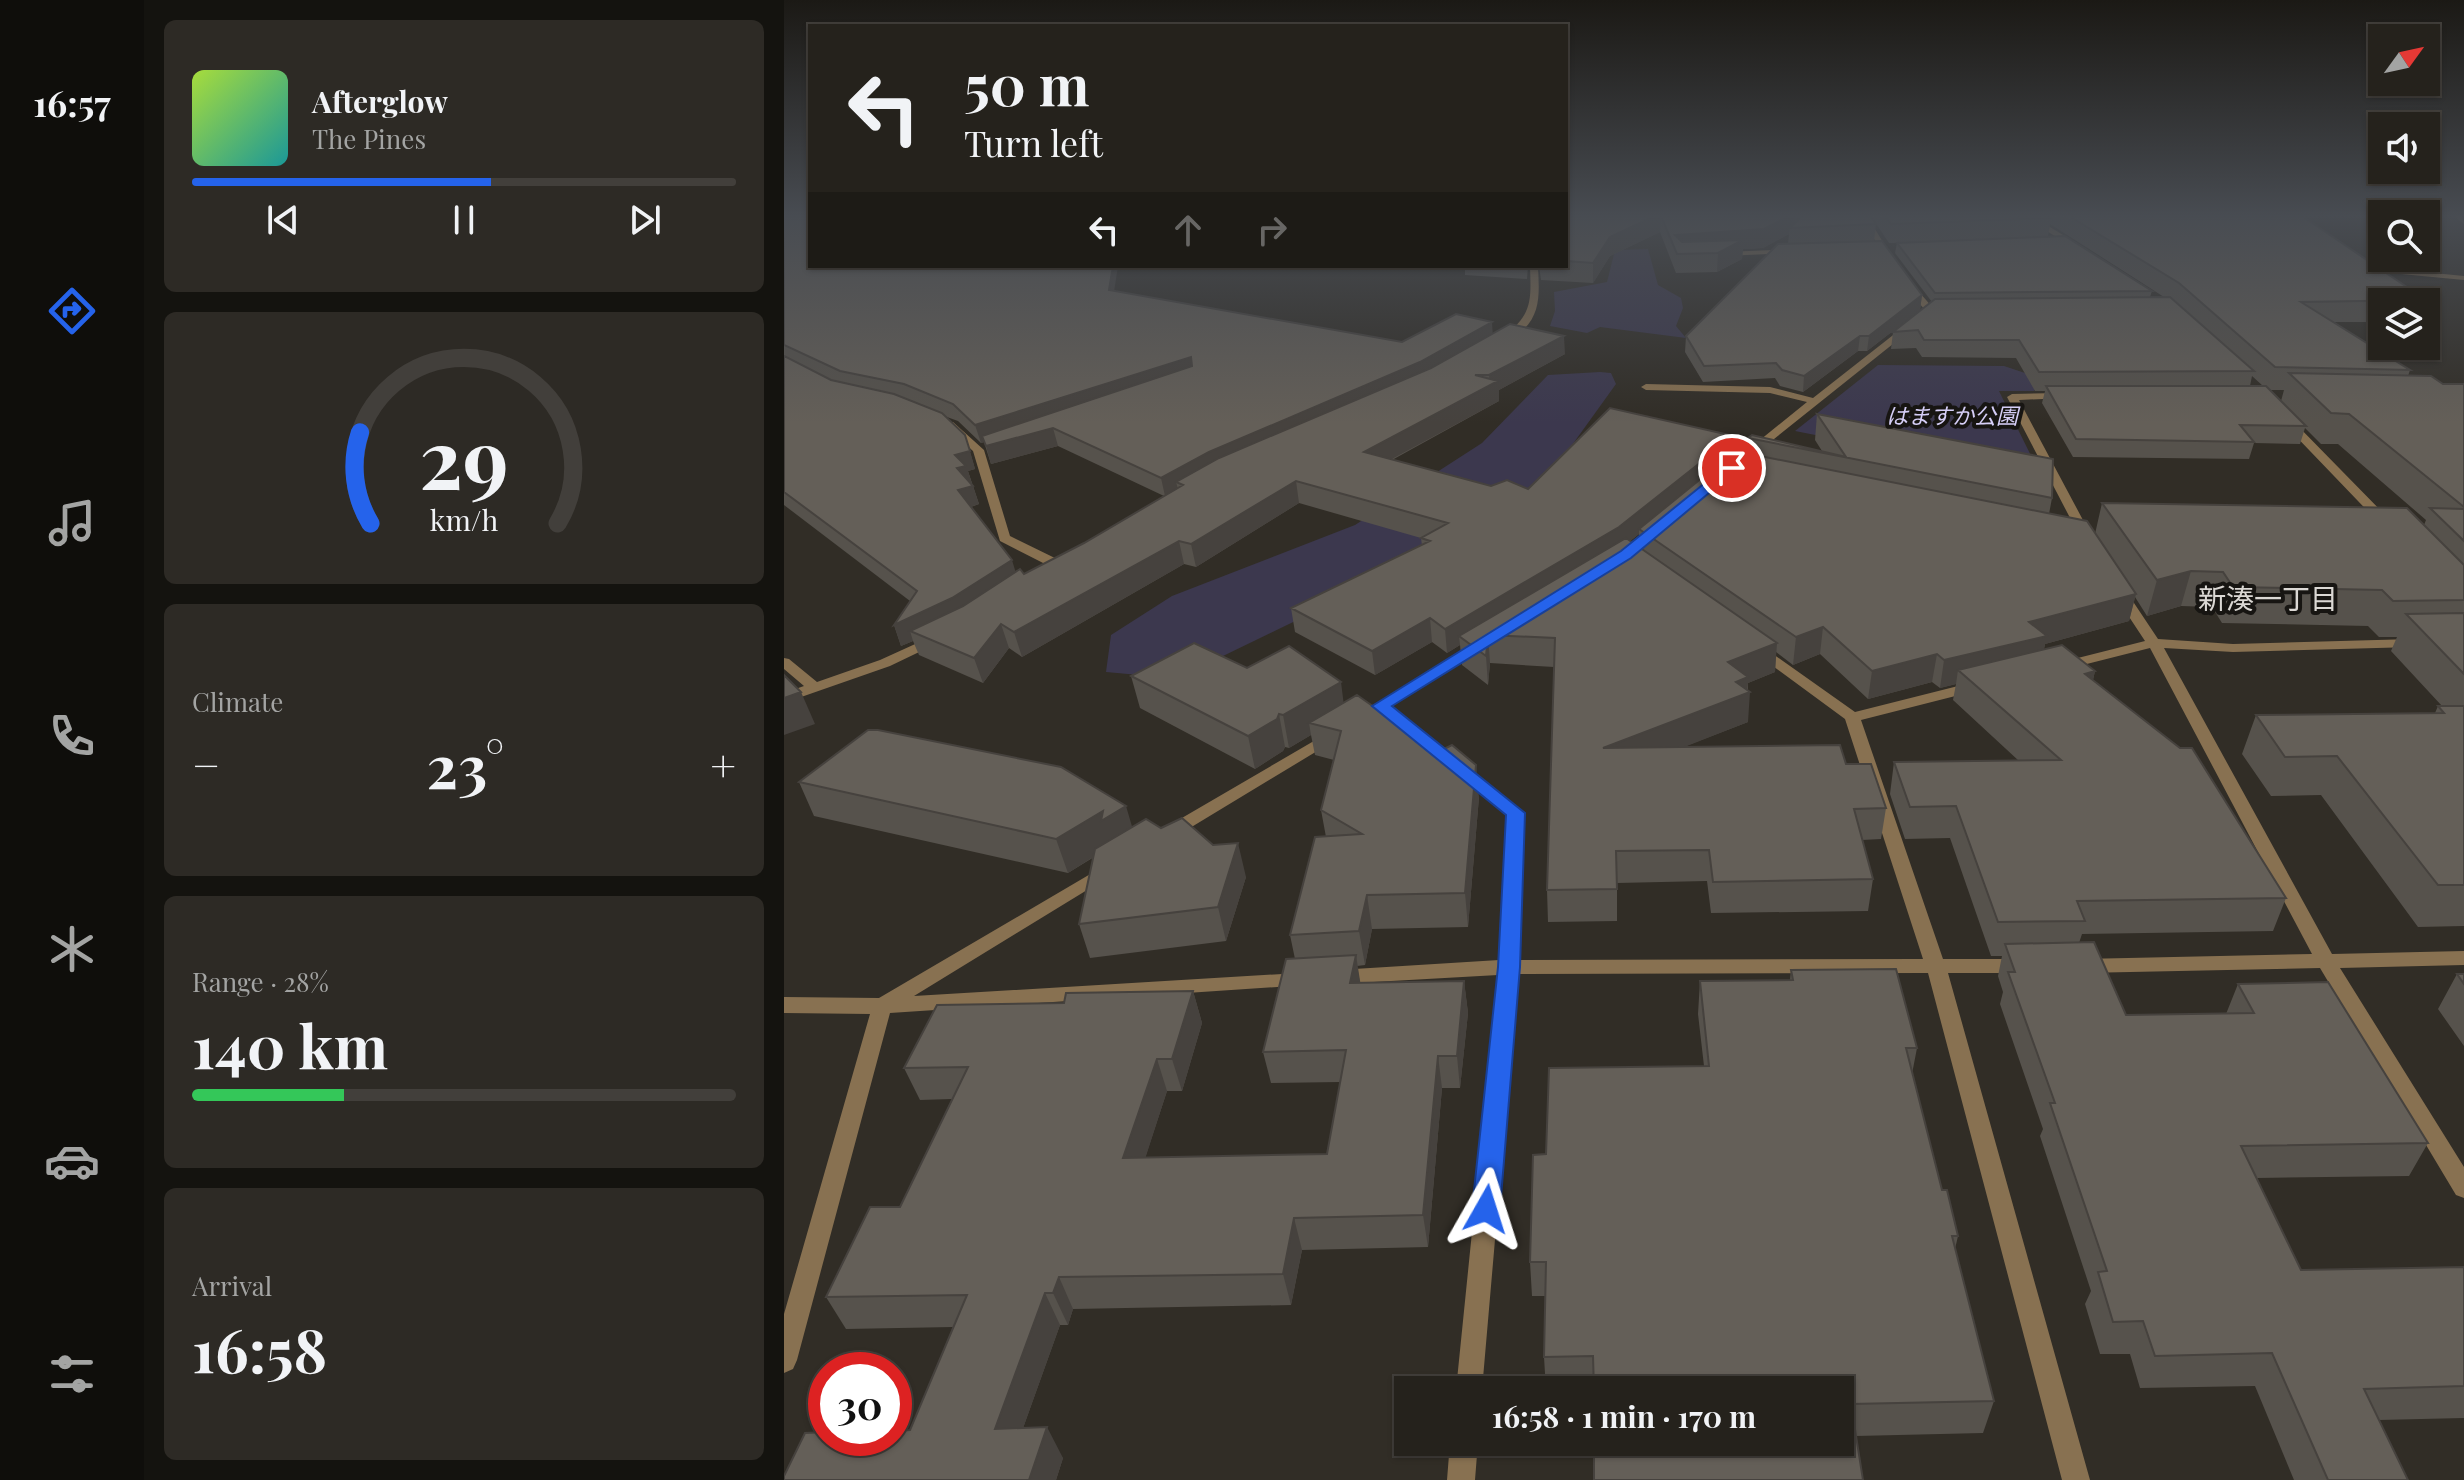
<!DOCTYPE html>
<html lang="en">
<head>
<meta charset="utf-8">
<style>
	body { margin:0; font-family:"Playfair Display","Noto Sans JP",serif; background:#2d2a25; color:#f1f3f6; height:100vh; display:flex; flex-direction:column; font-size:30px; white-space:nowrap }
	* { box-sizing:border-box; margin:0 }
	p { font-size:26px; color:#a3a4a3 }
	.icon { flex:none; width:44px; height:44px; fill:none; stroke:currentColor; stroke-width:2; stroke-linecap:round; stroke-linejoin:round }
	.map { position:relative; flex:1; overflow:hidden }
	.sheet { display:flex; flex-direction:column; gap:20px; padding:20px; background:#14130f; width:640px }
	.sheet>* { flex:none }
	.top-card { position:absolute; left:24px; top:24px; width:760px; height:244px; border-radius:0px; box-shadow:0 2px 6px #0004,0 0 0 2px #423f3b; background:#25221c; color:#f1f3f6; overflow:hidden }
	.needle { width:52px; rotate:57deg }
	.buttons { position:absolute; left:1584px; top:24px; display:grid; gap:16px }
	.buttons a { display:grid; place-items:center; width:72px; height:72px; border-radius:0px; background:#25221c; box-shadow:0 2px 6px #0004,0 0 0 2px #423f3b; font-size:40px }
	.speed { position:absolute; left:24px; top:1352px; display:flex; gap:16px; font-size:40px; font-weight:700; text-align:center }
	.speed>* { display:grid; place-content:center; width:104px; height:104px; border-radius:50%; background:#25221c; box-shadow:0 2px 6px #0004,0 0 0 2px #423f3b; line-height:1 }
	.speed .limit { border:12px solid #d22; background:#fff; color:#111 }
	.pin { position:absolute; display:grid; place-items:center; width:68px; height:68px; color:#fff; margin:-34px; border:4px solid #fff; border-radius:50%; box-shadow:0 2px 8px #0007 }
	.me { position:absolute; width:88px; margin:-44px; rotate:6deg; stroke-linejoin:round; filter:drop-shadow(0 0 6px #0008) }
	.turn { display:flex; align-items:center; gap:28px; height:168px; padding:0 24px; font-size:36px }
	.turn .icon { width:104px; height:104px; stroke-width:2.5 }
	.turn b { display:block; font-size:56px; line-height:68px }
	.lanes { display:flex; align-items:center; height:76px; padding:0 24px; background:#0003; justify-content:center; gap:40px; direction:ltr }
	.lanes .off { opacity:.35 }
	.big { font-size:60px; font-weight:700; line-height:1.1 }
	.sheet .card { flex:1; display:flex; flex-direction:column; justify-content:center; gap:12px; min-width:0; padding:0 28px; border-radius:12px; background:#2d2a25 }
	.sheet .dial { align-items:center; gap:0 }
	.dial svg { height:208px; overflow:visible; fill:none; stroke:#423f3b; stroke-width:7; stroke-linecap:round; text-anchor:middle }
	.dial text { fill:#f1f3f6; stroke:none }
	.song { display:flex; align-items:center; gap:24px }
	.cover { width:96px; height:96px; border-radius:12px; background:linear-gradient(135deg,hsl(80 70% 55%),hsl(180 70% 35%)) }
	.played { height:8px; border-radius:4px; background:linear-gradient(90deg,#2563eb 55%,#423f3b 55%) }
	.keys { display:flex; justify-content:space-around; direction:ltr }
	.heat { display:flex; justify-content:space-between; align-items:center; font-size:44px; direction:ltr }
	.charge { height:12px; border-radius:6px; background:linear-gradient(90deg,#34c759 28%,#423f3b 0) }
	.trip { position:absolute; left:610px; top:1376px; width:460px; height:80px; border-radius:0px; background:#25221c; box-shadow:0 2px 6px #0004,0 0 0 2px #423f3b; font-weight:700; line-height:80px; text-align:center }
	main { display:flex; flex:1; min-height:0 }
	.tab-bar { display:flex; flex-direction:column; width:144px; justify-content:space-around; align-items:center; background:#0f0e0b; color:#a3a4a3 }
	.tab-bar .icon { width:56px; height:56px }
	.tab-bar .active { color:#2563eb }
	.tab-bar b { font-size:36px; color:#f1f3f6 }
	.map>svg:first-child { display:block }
	.green { fill:#3c384e }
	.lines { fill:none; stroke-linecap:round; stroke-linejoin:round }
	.minor { fill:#887151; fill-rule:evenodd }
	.tertiary { fill:#887151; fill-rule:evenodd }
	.wall { fill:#56524c; fill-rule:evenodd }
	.shaded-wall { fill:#46423e }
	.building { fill:#645f58; stroke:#46423e; stroke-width:2 }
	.route { fill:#2563eb; stroke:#184099; stroke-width:2 }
	.labels { text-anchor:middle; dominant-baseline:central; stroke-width:8; stroke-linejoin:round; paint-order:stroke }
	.far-park-label { font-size:22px; font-style:italic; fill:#d5cef6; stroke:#171512 }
	.neighbourhood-label { font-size:28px; fill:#dbd8d4; stroke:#171512 }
</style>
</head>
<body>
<main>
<nav class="tab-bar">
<b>16:57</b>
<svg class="icon active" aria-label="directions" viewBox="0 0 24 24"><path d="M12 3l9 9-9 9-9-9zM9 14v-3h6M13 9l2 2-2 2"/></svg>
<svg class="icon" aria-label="music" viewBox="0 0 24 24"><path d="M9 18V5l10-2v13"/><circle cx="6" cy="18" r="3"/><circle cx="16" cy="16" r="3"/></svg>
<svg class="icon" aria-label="phone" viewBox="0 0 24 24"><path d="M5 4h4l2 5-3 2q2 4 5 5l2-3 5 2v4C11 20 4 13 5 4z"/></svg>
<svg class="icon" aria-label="climate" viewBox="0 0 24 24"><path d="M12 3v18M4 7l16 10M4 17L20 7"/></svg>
<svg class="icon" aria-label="car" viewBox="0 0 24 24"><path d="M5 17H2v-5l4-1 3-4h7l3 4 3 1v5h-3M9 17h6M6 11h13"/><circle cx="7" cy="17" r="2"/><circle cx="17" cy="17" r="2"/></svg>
<svg class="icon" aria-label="filters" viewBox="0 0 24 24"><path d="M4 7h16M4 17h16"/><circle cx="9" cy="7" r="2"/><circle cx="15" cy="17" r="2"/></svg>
</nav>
<section class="sheet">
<div class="card">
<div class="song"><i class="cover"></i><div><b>Afterglow</b><p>The Pines</p></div></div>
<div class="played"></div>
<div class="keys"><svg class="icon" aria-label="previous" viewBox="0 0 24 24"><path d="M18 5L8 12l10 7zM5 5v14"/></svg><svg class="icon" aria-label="pause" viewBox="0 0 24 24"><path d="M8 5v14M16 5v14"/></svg><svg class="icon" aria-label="next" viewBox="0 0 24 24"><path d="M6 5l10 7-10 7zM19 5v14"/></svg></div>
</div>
<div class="card dial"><svg viewBox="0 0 100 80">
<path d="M14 69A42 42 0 1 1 86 69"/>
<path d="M14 69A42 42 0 0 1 10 34" stroke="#2563eb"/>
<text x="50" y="56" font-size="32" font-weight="700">29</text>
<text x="50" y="72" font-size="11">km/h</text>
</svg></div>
<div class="card"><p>Climate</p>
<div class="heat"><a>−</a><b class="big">23°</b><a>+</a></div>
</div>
<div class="card"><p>Range · 28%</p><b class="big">140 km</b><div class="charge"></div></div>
<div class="card"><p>Arrival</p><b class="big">16:58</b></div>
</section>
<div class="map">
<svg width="1680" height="1480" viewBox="0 0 1680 1480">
	<rect width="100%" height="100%" fill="#312d26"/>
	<!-- green -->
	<path class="green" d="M864,249L874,285L897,298L899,308L892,326L902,338L816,327L803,333L766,326L771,311L770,292L823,282L831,250Z
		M1094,365L1220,366L1259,379L1250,391H1215L1259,480L1011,431Z
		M816,372L827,373L832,384L773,466L775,493L439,656L427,655L366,676L322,672L327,635L388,596L571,525L698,443L764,375Z"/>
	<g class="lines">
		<!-- minor -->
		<path class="minor" d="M1075,216H1083L1110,260H1104Z
			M1239,216H1248L1297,246L1290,248Z
			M1012,249L1009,253L940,256L936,254L940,252Z
			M1579,258L1598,268L1680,276V280L1596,272L1576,262Z
			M746,266H754C755,291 758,314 737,332C731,337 727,340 720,340V336C749,314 747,300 746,266Z
			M1123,285H1129L1149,308V312L970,455L960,453L1023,402L986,393L862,390L857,387L862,384L986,387L1029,398L1141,310L1123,289Z
			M1278,393L1283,396L1282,398L1235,400L1308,537L1302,541L1296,537L1223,397L1228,394Z
			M1500,420H1508L1606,520V526H1598L1500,424Z
			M161,422H169L200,450L226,536L277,561V567H267L216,541L189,451L161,426Z
			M1335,587L1340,588L1374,639L1449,644L1629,639L1636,643L1629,647L1449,652L1380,648L1548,954L1680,951V965L1556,968L1680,1167V1198L1672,1195L1536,968L1298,973L1291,971L1288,966L1291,961L1298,959L1528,954L1366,648L1279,670L1272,666L1274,663L1361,641L1328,591Z
			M151,635L156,636L158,639L156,642L106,666L0,703V693L20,686L0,669V658L5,659L33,682L96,660Z
			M693,642L698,643L700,646L698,649L607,706L740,813L735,960L1139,959L1061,719L967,650L974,646L979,647L1071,712L1190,682L1195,684L1198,687L1195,690L1077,720L1159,959H1234L1241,961L1244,966L1241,971L1234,973H1164L1306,1480H1278L1144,973L734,974L698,1390H672L714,975L554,984L547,982L544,977L547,972L554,970L715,960L722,815L596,713L577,723L569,718Z
			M547,731L553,733L555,736L553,739L391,837H379L376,833L379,829Z
			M320,866L326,868L329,872L326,876L130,996L515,973L522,975L525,980L522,985L106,1013L13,1360L9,1369L0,1373V1314L86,1014L0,1013V997L95,998Z
			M666,1442H694L691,1480H663Z"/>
		<!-- tertiary -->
		<path class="tertiary" d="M1670,216H1678L1680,224Z"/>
	</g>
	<!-- wall -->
	<path class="wall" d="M0,216L331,291L618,342L708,334L781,354L715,390V401L608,460L707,486L744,489L949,453L964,454V438L1038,451L1031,440L1033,414L1268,498L1265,514L1311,534L1318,503L1640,525L1642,520L1554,444H1537L1521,428L1516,444L1470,443L1465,459L1289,457L1258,403L1261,391H1251L1232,358L1138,357L1132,348L1107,349L1109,332L1148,302L1111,253L1113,243H1105L1087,216H1518L1642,300L1641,302H1598V322H1550L1626,370L1624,376L1659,384H1680V926L1634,927L1537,795L1487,796L1458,754L1472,715L1651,713L1654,706H1658L1607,651L1613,637H1595L1584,626L1438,623L1428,607L1397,606L1363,616L1351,597L1345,621L1261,644L1260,649L1311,671L1309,680L1502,898L1489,931L1298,934L1295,943L1342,1015L1442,1014L1454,984L1644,1143L1625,1176L1473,1178L1517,1270L1680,1267V1418L1595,1420L1624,1480H1510L1471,1386L1356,1388L1346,1354H1316L1301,1304L1307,1291L1256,1136L1259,1129L1216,1004L1219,992L1214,976L1218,956H1207L1166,838L1121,839L1106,794L1110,762L1235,761L1169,700L1172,684L1156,688L1148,682L1084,699L1036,654L1009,665L992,652L991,672L964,683V722L899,747L1062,764L1102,808L1097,839L1078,840L1089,879L1084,911L927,913L923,881L833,883V921L764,922L763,890L770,667L706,663L704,685L678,665L676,645L663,653L648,642L591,675L511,632L507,608L638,546L637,538L515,503L412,567L400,564L238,657L225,648L199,683L135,655L129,641L117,646L110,625L126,601L0,505ZM1266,224L1380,297H1366L1368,291L1264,236ZM1468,376L1479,386H1466ZM1486,390H1500L1497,401ZM160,416L174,421L197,443L200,442L207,464L274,446L380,496L300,543L240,574L231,573L187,507L195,504L184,471L191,469L181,435ZM855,534V547L846,541Z
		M782,216H1086L1092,224L1090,241L1138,295L1136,310L1083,351H1074L1019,392L996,386L991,378L919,382L901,352L902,336L1004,244L1005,234L979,248L959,249L958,259L933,272L892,273L876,232L826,256L809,283L757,280L755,266H782Z
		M671,266H744L743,279L681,275V267Z
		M463,668L560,703L695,797L684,927L588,929L581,965L573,966L576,983L680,981L684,1013L676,1088H658L644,1247L518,1250L507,1305L289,1309L284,1325H276L239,1428L279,1458L272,1480H0L126,1430L169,1327L62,1329L42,1297L116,1207L168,1099L136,1100L120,1068L280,1003L409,991L418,1023L398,1091H383L361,1158L543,1154L556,1082L487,1083L479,1052L511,959L506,935L542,837L537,810L550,760L531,755L527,735L505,748L501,747L499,751L471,769L356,708L347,676Z
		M15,782L348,828L462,877L442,941L306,958L295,924L310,857L284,873L30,816Z
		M1007,970L1133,1048L1128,1074L1158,1190L1174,1236L1171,1249L1210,1401L1199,1433L1072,1436L810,1389L762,1390L760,1357L761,1296H748L746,1262L762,1154L920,1066L914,1014L916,981L1006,980Z
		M1673,974H1680V1046L1654,1009Z"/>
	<!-- shaded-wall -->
	<path class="shaded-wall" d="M871,216H876V232L826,256L809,283V263L826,237Z
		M1005,216H1011L1010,228H1006L1005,234L979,248L959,249L958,259L933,272L934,253L893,254L891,235Z
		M329,266H334L328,305L325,290Z
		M1138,295L1136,310L1083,351L1085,336Z
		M708,322L709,338L638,378L399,485L392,482L394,489L381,496L377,478L425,452Z
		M780,336L781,354L715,390V401L582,473L580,452L706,385L705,375Z
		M1076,336L1074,351L1019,392L1020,376Z
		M407,357L410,373L197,443L191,425Z
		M269,428L274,446L207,464L202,446Z
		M950,436L949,457L855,529V534L835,550L675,636L676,645L663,653L661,629Z
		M186,451L191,469L184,471L188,484L179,486L171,455Z
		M512,481L515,503L412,567L407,544Z
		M189,486L195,504L180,509L174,490Z
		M395,541L400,564L238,657L230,632Z
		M228,560L234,580L126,631L129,641L117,646L110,625Z
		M1407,571L1397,606L1363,616L1373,580Z
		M1352,594L1345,621L1261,644L1257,663L1174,670L1172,684L1156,688L1160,660L1245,622Z
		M646,618L648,642L591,675L588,651Z
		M217,624L225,648L199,683L190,658Z
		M1039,627L1036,654L1009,665L1012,637Z
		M704,635L706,663L704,685L702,656Z
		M993,643L991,672L964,683L963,693L966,692L964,722L819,779V748L944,662Z
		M1153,654L1148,682L1084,699L1088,671Z
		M1311,671L1304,701L1301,674Z
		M557,682L561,714L525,723L527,735L505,748L499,715Z
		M17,692L31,724L0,735V698Z
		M495,714L501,747L499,751L471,769L464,736Z
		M692,765L695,797L684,927L681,893Z
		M342,806L352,840L325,847L284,873L272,839L319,811Z
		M454,843L462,877L442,941L434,907Z
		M583,895L588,929L581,965L575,931Z
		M572,955L577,987L566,983Z
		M680,981L684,1013L676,1088L673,1056Z
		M409,991L418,1023L398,1091L388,1059Z
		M654,1056L658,1088L644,1247L639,1215Z
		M373,1059L383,1091L351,1190L339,1158Z
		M510,1218L518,1250L507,1305L499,1274Z
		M275,1277L289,1309L284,1325L269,1293Z
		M261,1293L276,1325L228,1459L211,1429Z
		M263,1427L279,1458L272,1480H245Z"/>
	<!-- building -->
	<path class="building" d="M0,216H26V266H329L325,290L618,342L672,314L708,322L636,362L425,452L377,478L269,428L202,446L198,436L408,366L407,357L191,425L169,404L120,384L56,371L0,345Z
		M782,216H871L826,237L809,263L782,261Z
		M877,216H1005L980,229L891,235L898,242L959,240L934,253L893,254Z
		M1013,216H1086L1092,224L1006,228L1015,219Z
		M1101,216H1265L1267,218L1107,224Z
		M1285,216H1518L1642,300L1517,302L1626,370L1491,367L1395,283Z
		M1281,236L1368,291L1151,293L1113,243Z
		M1098,241L1138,295L1085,336H1076L1020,376L998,370L992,363L920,366L902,336L994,244Z
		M1386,297L1470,371L1255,372L1235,340H1140L1134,330L1109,332L1151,299Z
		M726,324L780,336L705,375H691L714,381L580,452L707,486L723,480L744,489L826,408L950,436L835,527L661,629L646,618L588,651L507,608L646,541L637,538L664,523L512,481L407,544L395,541L230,632L217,624L190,658L126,631L179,606L236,569L240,574L300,543L399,485L392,482L435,458L647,368Z
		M0,356L47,380L110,394L158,413L181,435L186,451L171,455L182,466L173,468L189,486L174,490L228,560L168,598L110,625L133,591L0,492Z
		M1505,373L1647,376L1659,384H1680V507L1565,414L1547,413Z
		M1262,386H1482L1522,426L1456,425L1470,442L1292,439Z
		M1033,414L1269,459L1268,498L964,438L968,435L1062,457Z
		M951,451L1303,521L1352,594L1245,622L1263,636L1160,660L1153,654L1088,671L1039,627L1012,637L855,529Z
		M1318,503L1623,508L1680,565V600L1609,601L1598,590L1449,587L1439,572L1407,571L1373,580Z
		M1646,508L1680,509V541Z
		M842,538L993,643L944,662L964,677L952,682L966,692L819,748L1056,745L1062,764H1087L1102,808L1070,809L1089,879L929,882L925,850L832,851L833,889L763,890L771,638L704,635L702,656L675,636Z
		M1680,613V674L1622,614Z
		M410,643L463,668L505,646L557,682L499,715L495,714L493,719L464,736L347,676Z
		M1278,645L1311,671L1301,674L1396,748H1408L1502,898L1293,901L1301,921L1214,922L1172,806L1126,807L1110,762L1277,760L1174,670Z
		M0,675L17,692L0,698Z
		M573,695L654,752L668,745L692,765L681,893L583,895L575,931L506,935L531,837L578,834L537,810L557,731L525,723Z
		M1654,706H1680V885H1654L1553,756L1501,757L1472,715L1660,713Z
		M84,730H94L277,767L342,806L317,821L319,811L272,839L15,782Z
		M398,818L429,845L454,843L434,907L295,924L311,849L362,819L377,828Z
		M1310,942L1342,1015L1470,1013L1454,984L1544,982L1644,1143L1457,1146L1517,1270L1680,1267V1386L1580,1389L1624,1480H1544L1488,1353L1371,1356L1359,1321L1329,1322L1314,1272L1323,1271L1266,1103H1271L1224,972H1231L1221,944Z
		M572,955L566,983L680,981L673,1056H654L639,1215L510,1218L499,1274L275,1277L269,1293H261L211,1429L263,1427L245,1480H0V1476L21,1433L42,1432V1438H110V1431L126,1430L183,1295L42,1297L86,1207H116L184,1067L120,1068L153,1005L280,1003L282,993L409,991L388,1059H373L339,1158L543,1154L562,1050L479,1052L502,959Z
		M1112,969L1133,1048H1122L1158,1190H1163L1174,1236H1168L1210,1401L1067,1404L1079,1480H810V1442H1056V1390H810L809,1356L760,1357L762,1262H746L749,1155L762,1154L765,1068L925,1066L916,981L1009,980L1007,970Z
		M1673,974H1680V984Z"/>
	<!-- sky -->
	<linearGradient id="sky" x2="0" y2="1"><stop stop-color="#1b1915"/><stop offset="0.51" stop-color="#484c52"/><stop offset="1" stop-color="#484c52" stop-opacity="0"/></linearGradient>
	<rect width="1680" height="423" fill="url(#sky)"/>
	<!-- route -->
	<path class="route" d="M943,465L955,468L847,558L608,706L741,813L736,967L716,1209L712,1217L702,1220L692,1217L688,1209L714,967L722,815L588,706L837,551Z"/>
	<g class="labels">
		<!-- far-park labels -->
		<g class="far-park-label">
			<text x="1168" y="415">はますか公園</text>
		</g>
		<!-- neighbourhood labels -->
		<g class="neighbourhood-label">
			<text x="1484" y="597">新湊一丁目</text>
		</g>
	</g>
</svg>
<div class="buttons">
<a><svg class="needle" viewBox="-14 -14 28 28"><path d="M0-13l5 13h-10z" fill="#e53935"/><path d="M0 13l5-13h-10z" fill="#a3a4a3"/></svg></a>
<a><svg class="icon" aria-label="sound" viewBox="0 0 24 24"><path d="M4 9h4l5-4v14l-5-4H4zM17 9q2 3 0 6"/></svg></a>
<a><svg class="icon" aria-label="search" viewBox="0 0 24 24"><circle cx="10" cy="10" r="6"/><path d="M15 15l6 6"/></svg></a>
<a><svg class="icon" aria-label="layers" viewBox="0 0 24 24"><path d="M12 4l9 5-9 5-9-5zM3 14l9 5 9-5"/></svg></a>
</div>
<div class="speed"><div class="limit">30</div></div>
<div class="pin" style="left:948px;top:468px;background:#d93025"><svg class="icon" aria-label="arrive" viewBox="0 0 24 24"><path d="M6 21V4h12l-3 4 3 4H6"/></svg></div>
<svg class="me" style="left:702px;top:1209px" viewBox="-20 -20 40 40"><path d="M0-17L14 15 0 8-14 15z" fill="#2563eb" stroke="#fff" stroke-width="4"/></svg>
<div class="trip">16:58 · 1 min · 170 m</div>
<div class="top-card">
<div class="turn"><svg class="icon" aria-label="left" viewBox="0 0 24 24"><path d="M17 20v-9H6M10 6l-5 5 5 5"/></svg><div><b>50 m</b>Turn left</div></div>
<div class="lanes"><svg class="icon" aria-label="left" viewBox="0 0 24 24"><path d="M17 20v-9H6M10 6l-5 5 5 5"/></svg><svg class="icon off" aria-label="ahead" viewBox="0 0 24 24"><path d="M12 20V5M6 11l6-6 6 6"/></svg><svg class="icon off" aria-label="right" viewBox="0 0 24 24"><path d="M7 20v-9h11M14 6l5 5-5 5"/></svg></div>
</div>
</div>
</main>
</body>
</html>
